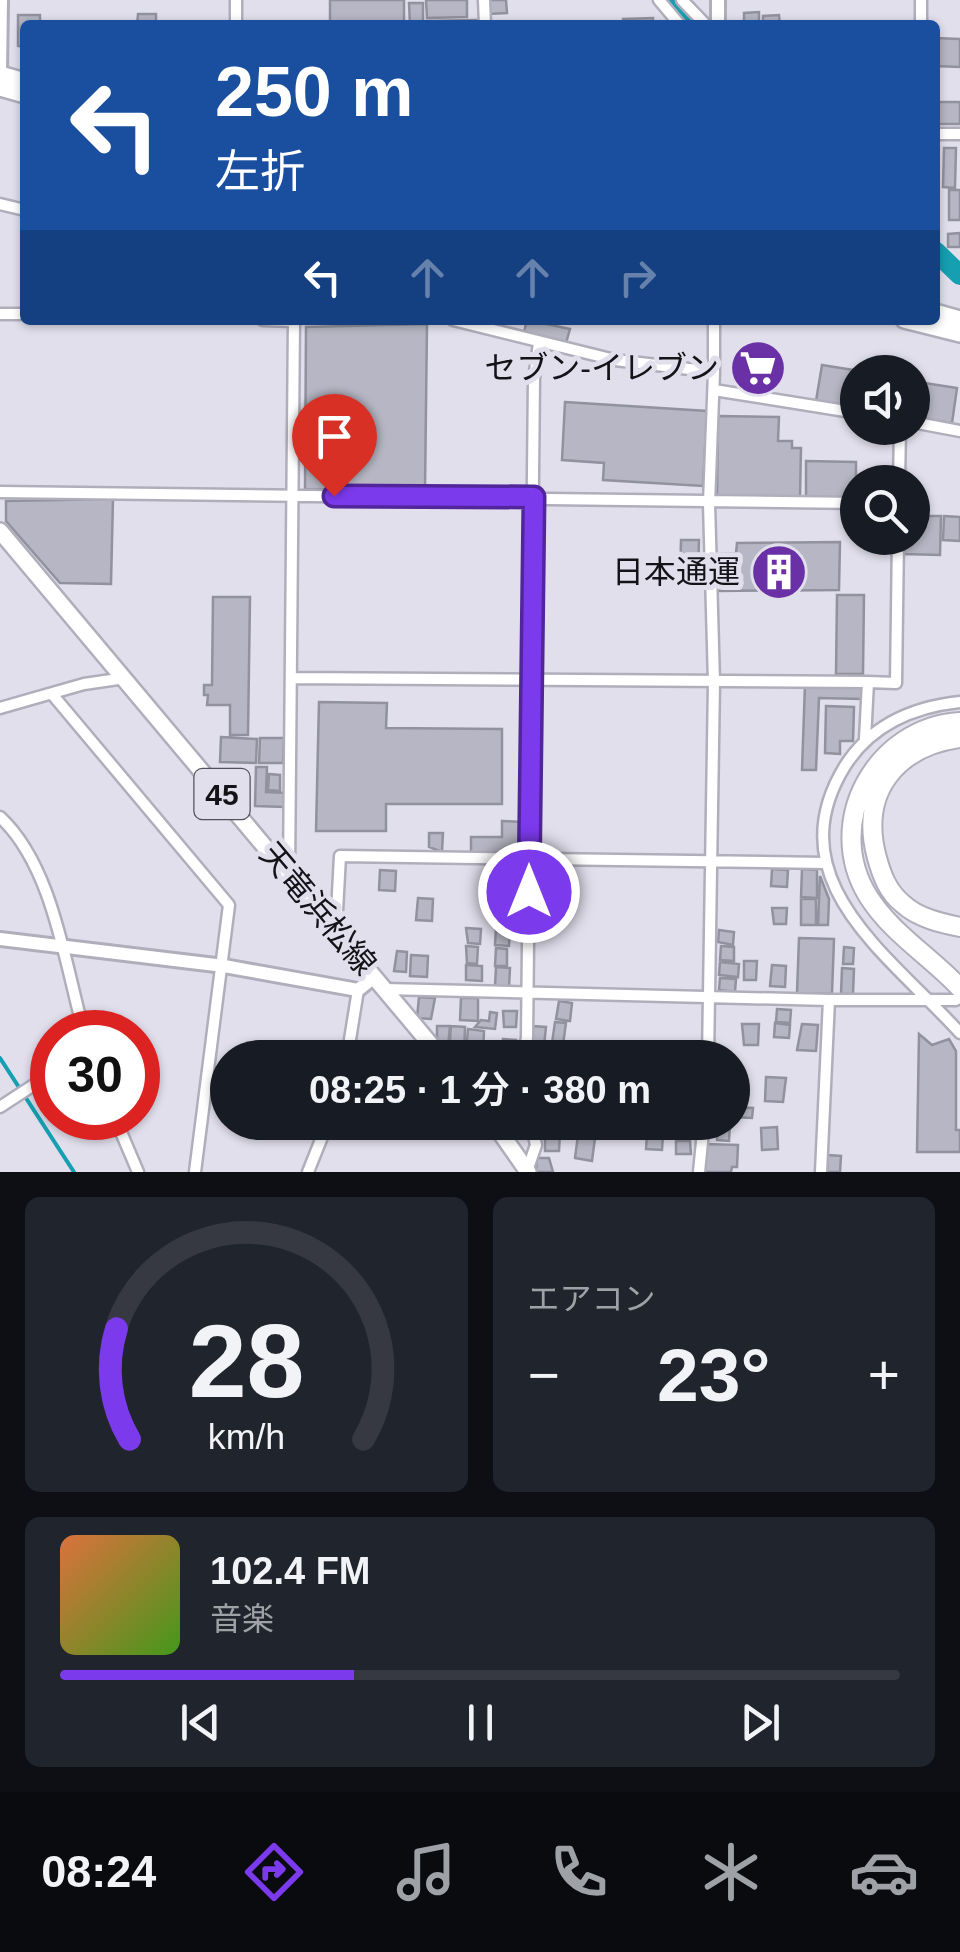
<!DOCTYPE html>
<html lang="ja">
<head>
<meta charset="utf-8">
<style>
	body { margin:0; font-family:Helvetica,"Noto Sans JP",sans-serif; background:#20242c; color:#f1f3f6; height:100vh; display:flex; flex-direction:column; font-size:38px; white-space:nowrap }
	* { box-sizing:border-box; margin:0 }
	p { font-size:32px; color:#9ea1a6 }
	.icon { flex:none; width:55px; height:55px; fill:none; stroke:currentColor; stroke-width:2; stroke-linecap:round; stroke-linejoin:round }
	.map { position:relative; height:1172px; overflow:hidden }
	.panel { display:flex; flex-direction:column; gap:25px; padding:25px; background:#0d0f14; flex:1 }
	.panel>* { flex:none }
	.hud { position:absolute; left:20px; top:20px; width:920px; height:305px; border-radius:10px; box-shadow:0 2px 8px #0004; background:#1a4fa0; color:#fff; overflow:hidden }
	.controls { position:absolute; left:840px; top:355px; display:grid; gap:20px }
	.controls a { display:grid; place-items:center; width:90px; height:90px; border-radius:50%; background:#171b24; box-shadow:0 2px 8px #0004; font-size:50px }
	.speed { position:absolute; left:30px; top:1010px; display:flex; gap:20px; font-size:50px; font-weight:700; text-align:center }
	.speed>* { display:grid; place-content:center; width:130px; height:130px; border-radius:50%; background:#171b24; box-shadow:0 2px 8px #0004; line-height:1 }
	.speed .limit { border:15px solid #d22; background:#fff; color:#111 }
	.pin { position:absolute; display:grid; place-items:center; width:85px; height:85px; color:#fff; margin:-102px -42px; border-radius:50% 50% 50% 0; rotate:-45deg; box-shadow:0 0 10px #0007 }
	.pin .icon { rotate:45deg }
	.me { position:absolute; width:110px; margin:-55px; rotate:0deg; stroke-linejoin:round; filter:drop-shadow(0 0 8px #0008) }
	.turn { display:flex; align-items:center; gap:35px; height:210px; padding:0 30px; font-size:45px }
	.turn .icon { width:130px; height:130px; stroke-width:2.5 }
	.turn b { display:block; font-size:70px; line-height:85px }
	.lanes { display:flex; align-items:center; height:95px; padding:0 30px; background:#0003; justify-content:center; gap:50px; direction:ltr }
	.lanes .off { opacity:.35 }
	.big { font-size:75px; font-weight:600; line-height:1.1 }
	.panel .widget { flex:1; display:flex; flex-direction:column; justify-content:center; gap:15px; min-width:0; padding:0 35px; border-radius:15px; background:#20242c }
	.panel .dial { align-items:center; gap:0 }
	.dial svg { height:260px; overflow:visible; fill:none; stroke:#363941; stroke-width:7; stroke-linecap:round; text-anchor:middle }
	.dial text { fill:#f1f3f6; stroke:none }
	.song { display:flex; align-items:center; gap:30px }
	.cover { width:120px; height:120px; border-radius:15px; background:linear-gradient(135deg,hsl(20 70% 55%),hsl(100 70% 35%)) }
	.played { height:10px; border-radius:5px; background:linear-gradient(90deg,#7c3aed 35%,#363941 35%) }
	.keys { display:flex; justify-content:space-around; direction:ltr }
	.heat { display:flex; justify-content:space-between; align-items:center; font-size:55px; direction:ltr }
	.panel .tiles { flex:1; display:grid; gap:25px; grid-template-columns:1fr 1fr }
	.widget:last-child { grid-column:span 2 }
	.trip { position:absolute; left:210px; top:1040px; width:540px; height:100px; border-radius:50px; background:#171b24; box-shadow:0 2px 8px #0004; font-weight:600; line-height:100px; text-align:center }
	.tabs { display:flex; height:160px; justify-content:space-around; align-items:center; background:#090b0e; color:#9ea1a6 }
	.tabs .icon { width:70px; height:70px }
	.tabs .active { color:#7c3aed }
	.tabs b { font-size:45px; color:#f1f3f6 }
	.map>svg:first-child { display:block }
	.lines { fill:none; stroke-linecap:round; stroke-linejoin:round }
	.stream { stroke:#159fb0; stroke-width:4 }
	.river { stroke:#159fb0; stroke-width:20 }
	.building { fill:#b6b6c4; stroke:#91929e; stroke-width:2.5 }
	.minor-casing { stroke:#b1aebc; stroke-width:15 }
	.tertiary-casing { stroke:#b1aebc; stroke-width:18 }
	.primary-casing { stroke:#b1aebc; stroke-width:20 }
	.motorway-casing { stroke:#b1aebc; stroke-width:22 }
	.minor { stroke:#fff; stroke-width:10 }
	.tertiary { stroke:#fff; stroke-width:12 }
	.primary { stroke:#fff; stroke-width:15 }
	.motorway { stroke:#fff; stroke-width:18 }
	.route-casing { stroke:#51269a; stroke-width:25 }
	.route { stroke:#7c3aed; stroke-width:18 }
	.labels { text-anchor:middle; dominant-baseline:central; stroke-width:10; stroke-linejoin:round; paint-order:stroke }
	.shield { fill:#e2dfed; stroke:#525058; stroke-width:2.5 }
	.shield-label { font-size:30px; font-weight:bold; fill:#141318 }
	.poi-label { font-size:32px; fill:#141318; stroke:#e2dfed; text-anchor:end }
	.street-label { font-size:32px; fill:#141318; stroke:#e2dfed }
</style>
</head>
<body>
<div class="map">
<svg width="960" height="1172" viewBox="0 0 960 1172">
	<rect width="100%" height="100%" fill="#e2dfed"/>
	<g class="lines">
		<!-- stream -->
		<path class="stream" d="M0,1058L74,1172"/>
		<!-- river -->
		<path class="river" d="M672,0L695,25
			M935,251L960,275"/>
	</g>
	<!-- building -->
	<path class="building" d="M330,0H404V25H330Z
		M426,0H467V17L427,18Z
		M488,0H506L507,13L488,14Z
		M409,3H423V25H410Z
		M759,12V25H744V13Z
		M138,14H156V25H137Z
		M18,15H40V25H25V47L18,46Z
		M779,15L780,25H763V16Z
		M653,18V25H623V19Z
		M476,20V25H427V21Z
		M935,38L960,39V67L935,66Z
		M935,102H960V124H935Z
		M944,148H956L955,188L943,187Z
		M949,190H960V220H949Z
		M960,233V247H948V234Z
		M527,320L570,329L566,343L524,332Z
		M427,324L425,490L305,489L306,327Z
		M822,365L866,372H858V408L816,401Z
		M912,381L957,388L952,423L912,417Z
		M565,402L707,411L703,486L603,480L604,463L562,460Z
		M718,416L779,417L778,441H792V448H801L800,497L717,496Z
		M806,461L856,462V498H806Z
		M113,499L111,584L60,583L6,521V501Z
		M912,516H941L940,555L902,554V538H912Z
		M944,516L960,517V541L943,540Z
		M681,540H699L698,578H680Z
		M840,542L839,590L718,591L719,554L736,553L737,543Z
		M837,595H864L863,674H836Z
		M213,597H250L248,735H230V705H207L208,695H204V685H212Z
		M805,684L863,686L862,699L819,698L816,770H802Z
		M319,702L387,703L386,728L502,729V804H386V831H316Z
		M826,706L854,707L853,741H840V754L825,753Z
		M221,737L257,739L256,763L220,762Z
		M260,738H284L283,763H259Z
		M256,767H267L266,792L286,793L285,807L255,806Z
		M269,774L280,775V791L268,790Z
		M502,821L524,822V854L471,853V837H502Z
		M429,833H443L442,852L429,847Z
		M772,869L788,870L787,887L771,886Z
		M802,869L817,870V898L801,897Z
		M380,870L396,871L395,891L379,890Z
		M499,874H512V891H498Z
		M820,876L829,899L828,925H818Z
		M418,898L433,899L432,921L416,920Z
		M801,899H816V925H801Z
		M499,901L517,902L516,923L498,922Z
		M772,908H787L786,924H774Z
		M466,928L481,929L480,944L468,943Z
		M496,928L510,929L509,946L495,945Z
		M719,930L734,932L733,945L718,942Z
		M799,938L834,939L832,994L797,993Z
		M466,946L478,947L477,964L467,963Z
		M721,946L734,947V961L720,960Z
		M844,947L854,948L853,964H843Z
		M496,948L507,949V966H495Z
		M397,951L407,952L406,972L394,971Z
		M411,955L428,956L427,977L410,976Z
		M744,961H757L756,980H744Z
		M720,962L739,964L738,977L719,975Z
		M466,965L482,966V981L466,980Z
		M772,965L786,966L785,987L770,986Z
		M496,967L510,968L509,987L495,986Z
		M842,968L854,969L853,994H841Z
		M720,978L736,979L735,992L719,990Z
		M419,997L435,998L431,1019L417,1018Z
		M461,998H478V1021L460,1020Z
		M559,1001L572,1003L570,1021L556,1019Z
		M777,1009L791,1010L790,1023L776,1022Z
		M503,1011H517L516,1027H504Z
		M490,1012L497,1013L495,1029L475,1027L481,1020L489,1021Z
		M555,1022L566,1023L563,1045L552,1043Z
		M775,1023L790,1025L789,1038L774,1037Z
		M742,1024H759L758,1045H744Z
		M802,1024L818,1025L816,1051L797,1050Z
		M437,1026H450L448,1047H440L437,1040Z
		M451,1026L465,1027L464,1055L449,1054Z
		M532,1026L546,1027L544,1046L531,1045Z
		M468,1029L484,1031L483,1053L466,1052Z
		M919,1034L932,1045L949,1039L956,1051V1130H960V1152H917Z
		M503,1039L516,1040L515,1057L502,1056Z
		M766,1077L786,1078L783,1102L765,1101Z
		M733,1107L753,1108L752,1118L733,1117Z
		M648,1122H666V1133L647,1132Z
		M718,1122H730L729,1141L717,1140Z
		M777,1127L778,1149L762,1150L761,1128Z
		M560,1133L559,1151H545V1134Z
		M647,1134L663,1135L662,1150L646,1149Z
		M578,1135L595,1138L592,1161L575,1158Z
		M676,1141H690L691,1154H676Z
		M705,1144L738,1145L737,1167H732L731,1172H704Z
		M828,1155L841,1156L840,1172H827Z
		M537,1158H549L553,1172H536Z"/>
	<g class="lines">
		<!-- minor casing -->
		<g class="minor-casing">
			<path id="minor" d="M484,0L485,25
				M659,0L680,25
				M682,0L706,25
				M236,25V0
				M921,25V0
				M935,134H960
				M0,204L25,210
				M0,314H25
				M263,320L294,321
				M453,320L615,360L714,372V320
				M714,390L858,413
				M912,422L960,431
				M899,482L900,428
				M0,492L858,503
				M293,678L868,682L865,739
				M868,682L896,683L898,538
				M52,694L229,905L195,1172
				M960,702C912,707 871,725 845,766C774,881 892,957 960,1033
				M0,708L84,684L125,678
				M0,817C53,866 65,965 84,1032
				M289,873L294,320
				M336,930L340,856L825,863
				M385,989L829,1000
				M347,1058L358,990
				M522,1058L527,1038L534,379L539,343
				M708,1058L714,682L709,503L714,372
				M0,1107L52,1073
				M115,1118L138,1172
				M527,1171L536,1145L531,1122
				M308,1172L328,1122
				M699,1172L704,1122
				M821,1172L829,1000H956"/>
		</g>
		<!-- tertiary casing -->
		<g class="tertiary-casing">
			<path id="tertiary" d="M718,25V0
				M0,73L1,0
				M0,939L224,966L358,990L374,977"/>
		</g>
		<!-- primary casing -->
		<g class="primary-casing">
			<path id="primary" d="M0,74L25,81
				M0,88L25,95
				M935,312L960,319
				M904,320L960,334
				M0,531L442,1058
				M493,1122L528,1172"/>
		</g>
		<!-- motorway casing -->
		<g class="motorway-casing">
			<path id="motorway" d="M960,722C875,727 823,823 868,896C891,933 931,957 960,988
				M960,738C896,747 859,792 877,858C882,876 888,892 903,904C918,918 941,923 960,927"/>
		</g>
		<!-- minor -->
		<use href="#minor" class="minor"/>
		<!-- tertiary -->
		<use href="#tertiary" class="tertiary"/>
		<!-- primary -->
		<use href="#primary" class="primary"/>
		<!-- motorway -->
		<use href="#motorway" class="motorway"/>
	</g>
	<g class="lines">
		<!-- route casing -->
		<g class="route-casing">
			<path id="route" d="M334,496L534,497L529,892"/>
		</g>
		<!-- route -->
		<use href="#route" class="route"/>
	</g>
	<!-- icons -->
	<defs>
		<g id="supermarket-disc" transform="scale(2.875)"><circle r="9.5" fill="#6a30a6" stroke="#e2dfed"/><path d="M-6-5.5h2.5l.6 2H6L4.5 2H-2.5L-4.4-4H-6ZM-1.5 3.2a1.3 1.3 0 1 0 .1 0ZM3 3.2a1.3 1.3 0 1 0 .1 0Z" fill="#fff"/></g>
		<g id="building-disc" transform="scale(2.875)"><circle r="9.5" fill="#6a30a6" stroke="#e2dfed"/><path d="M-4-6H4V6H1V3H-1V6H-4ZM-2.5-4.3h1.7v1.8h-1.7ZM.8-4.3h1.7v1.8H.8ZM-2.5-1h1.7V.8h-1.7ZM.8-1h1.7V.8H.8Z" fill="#fff"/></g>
	</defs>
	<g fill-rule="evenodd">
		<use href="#supermarket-disc" x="758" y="368"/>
		<use href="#building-disc" x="779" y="572"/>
	</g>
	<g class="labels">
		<!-- shield labels -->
		<rect class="shield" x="194.5" y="769" width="55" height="50" rx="8"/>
		<g class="shield-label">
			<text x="222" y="794">45</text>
		</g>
		<!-- poi labels -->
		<g class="poi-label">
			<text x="719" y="368">セブン-イレブン</text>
			<text x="740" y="572">日本通運</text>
		</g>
		<!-- street labels -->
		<g class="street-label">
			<text transform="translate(318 909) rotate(50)">天竜浜松線</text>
		</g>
	</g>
</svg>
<div class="controls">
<a><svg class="icon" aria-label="sound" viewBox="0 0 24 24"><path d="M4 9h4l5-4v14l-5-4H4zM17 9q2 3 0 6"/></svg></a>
<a><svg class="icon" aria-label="search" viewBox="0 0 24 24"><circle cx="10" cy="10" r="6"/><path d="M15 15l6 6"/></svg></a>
</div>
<div class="speed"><div class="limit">30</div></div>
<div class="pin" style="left:334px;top:496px;background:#d93025"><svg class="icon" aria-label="arrive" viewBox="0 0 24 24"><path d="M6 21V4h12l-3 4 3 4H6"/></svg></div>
<svg class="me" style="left:529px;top:892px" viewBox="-20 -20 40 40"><circle r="17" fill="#7c3aed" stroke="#fff" stroke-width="3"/><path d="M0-11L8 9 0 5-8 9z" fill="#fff"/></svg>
<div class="trip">08:25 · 1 分 · 380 m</div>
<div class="hud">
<div class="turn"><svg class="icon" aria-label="left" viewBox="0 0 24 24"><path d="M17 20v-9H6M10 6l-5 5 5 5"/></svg><div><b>250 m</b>左折</div></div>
<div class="lanes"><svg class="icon" aria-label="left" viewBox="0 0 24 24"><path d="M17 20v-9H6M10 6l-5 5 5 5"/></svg><svg class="icon off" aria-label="ahead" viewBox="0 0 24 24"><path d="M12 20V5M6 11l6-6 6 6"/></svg><svg class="icon off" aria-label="ahead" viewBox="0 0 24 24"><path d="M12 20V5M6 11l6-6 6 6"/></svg><svg class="icon off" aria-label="right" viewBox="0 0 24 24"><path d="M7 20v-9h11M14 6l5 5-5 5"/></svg></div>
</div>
</div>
<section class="panel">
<div class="tiles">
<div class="widget dial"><svg viewBox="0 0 100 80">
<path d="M14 69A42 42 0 1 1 86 69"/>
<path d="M14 69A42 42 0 0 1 10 35" stroke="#7c3aed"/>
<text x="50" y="56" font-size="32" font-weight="700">28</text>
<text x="50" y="72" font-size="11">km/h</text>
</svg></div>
<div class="widget"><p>エアコン</p>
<div class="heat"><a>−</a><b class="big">23°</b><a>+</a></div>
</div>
<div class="widget">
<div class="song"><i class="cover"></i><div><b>102.4 FM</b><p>音楽</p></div></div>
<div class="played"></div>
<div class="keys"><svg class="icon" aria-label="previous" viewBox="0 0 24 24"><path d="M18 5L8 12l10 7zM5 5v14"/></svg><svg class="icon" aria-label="pause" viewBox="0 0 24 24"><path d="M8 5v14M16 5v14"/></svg><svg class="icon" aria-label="next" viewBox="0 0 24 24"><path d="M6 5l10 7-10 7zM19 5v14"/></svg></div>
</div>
</div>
</section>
<nav class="tabs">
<b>08:24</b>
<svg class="icon active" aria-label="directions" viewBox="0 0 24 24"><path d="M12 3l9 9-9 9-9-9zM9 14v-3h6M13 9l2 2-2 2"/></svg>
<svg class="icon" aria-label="music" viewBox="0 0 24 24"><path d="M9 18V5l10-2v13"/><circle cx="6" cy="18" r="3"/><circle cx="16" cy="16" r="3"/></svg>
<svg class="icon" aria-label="phone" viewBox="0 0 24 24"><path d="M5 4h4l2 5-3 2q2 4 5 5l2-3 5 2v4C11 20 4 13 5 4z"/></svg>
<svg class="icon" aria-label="climate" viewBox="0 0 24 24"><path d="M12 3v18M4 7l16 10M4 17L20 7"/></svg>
<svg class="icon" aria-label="car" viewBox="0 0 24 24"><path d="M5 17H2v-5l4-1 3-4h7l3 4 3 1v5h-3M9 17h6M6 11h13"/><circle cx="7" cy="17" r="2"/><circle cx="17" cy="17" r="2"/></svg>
</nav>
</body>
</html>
